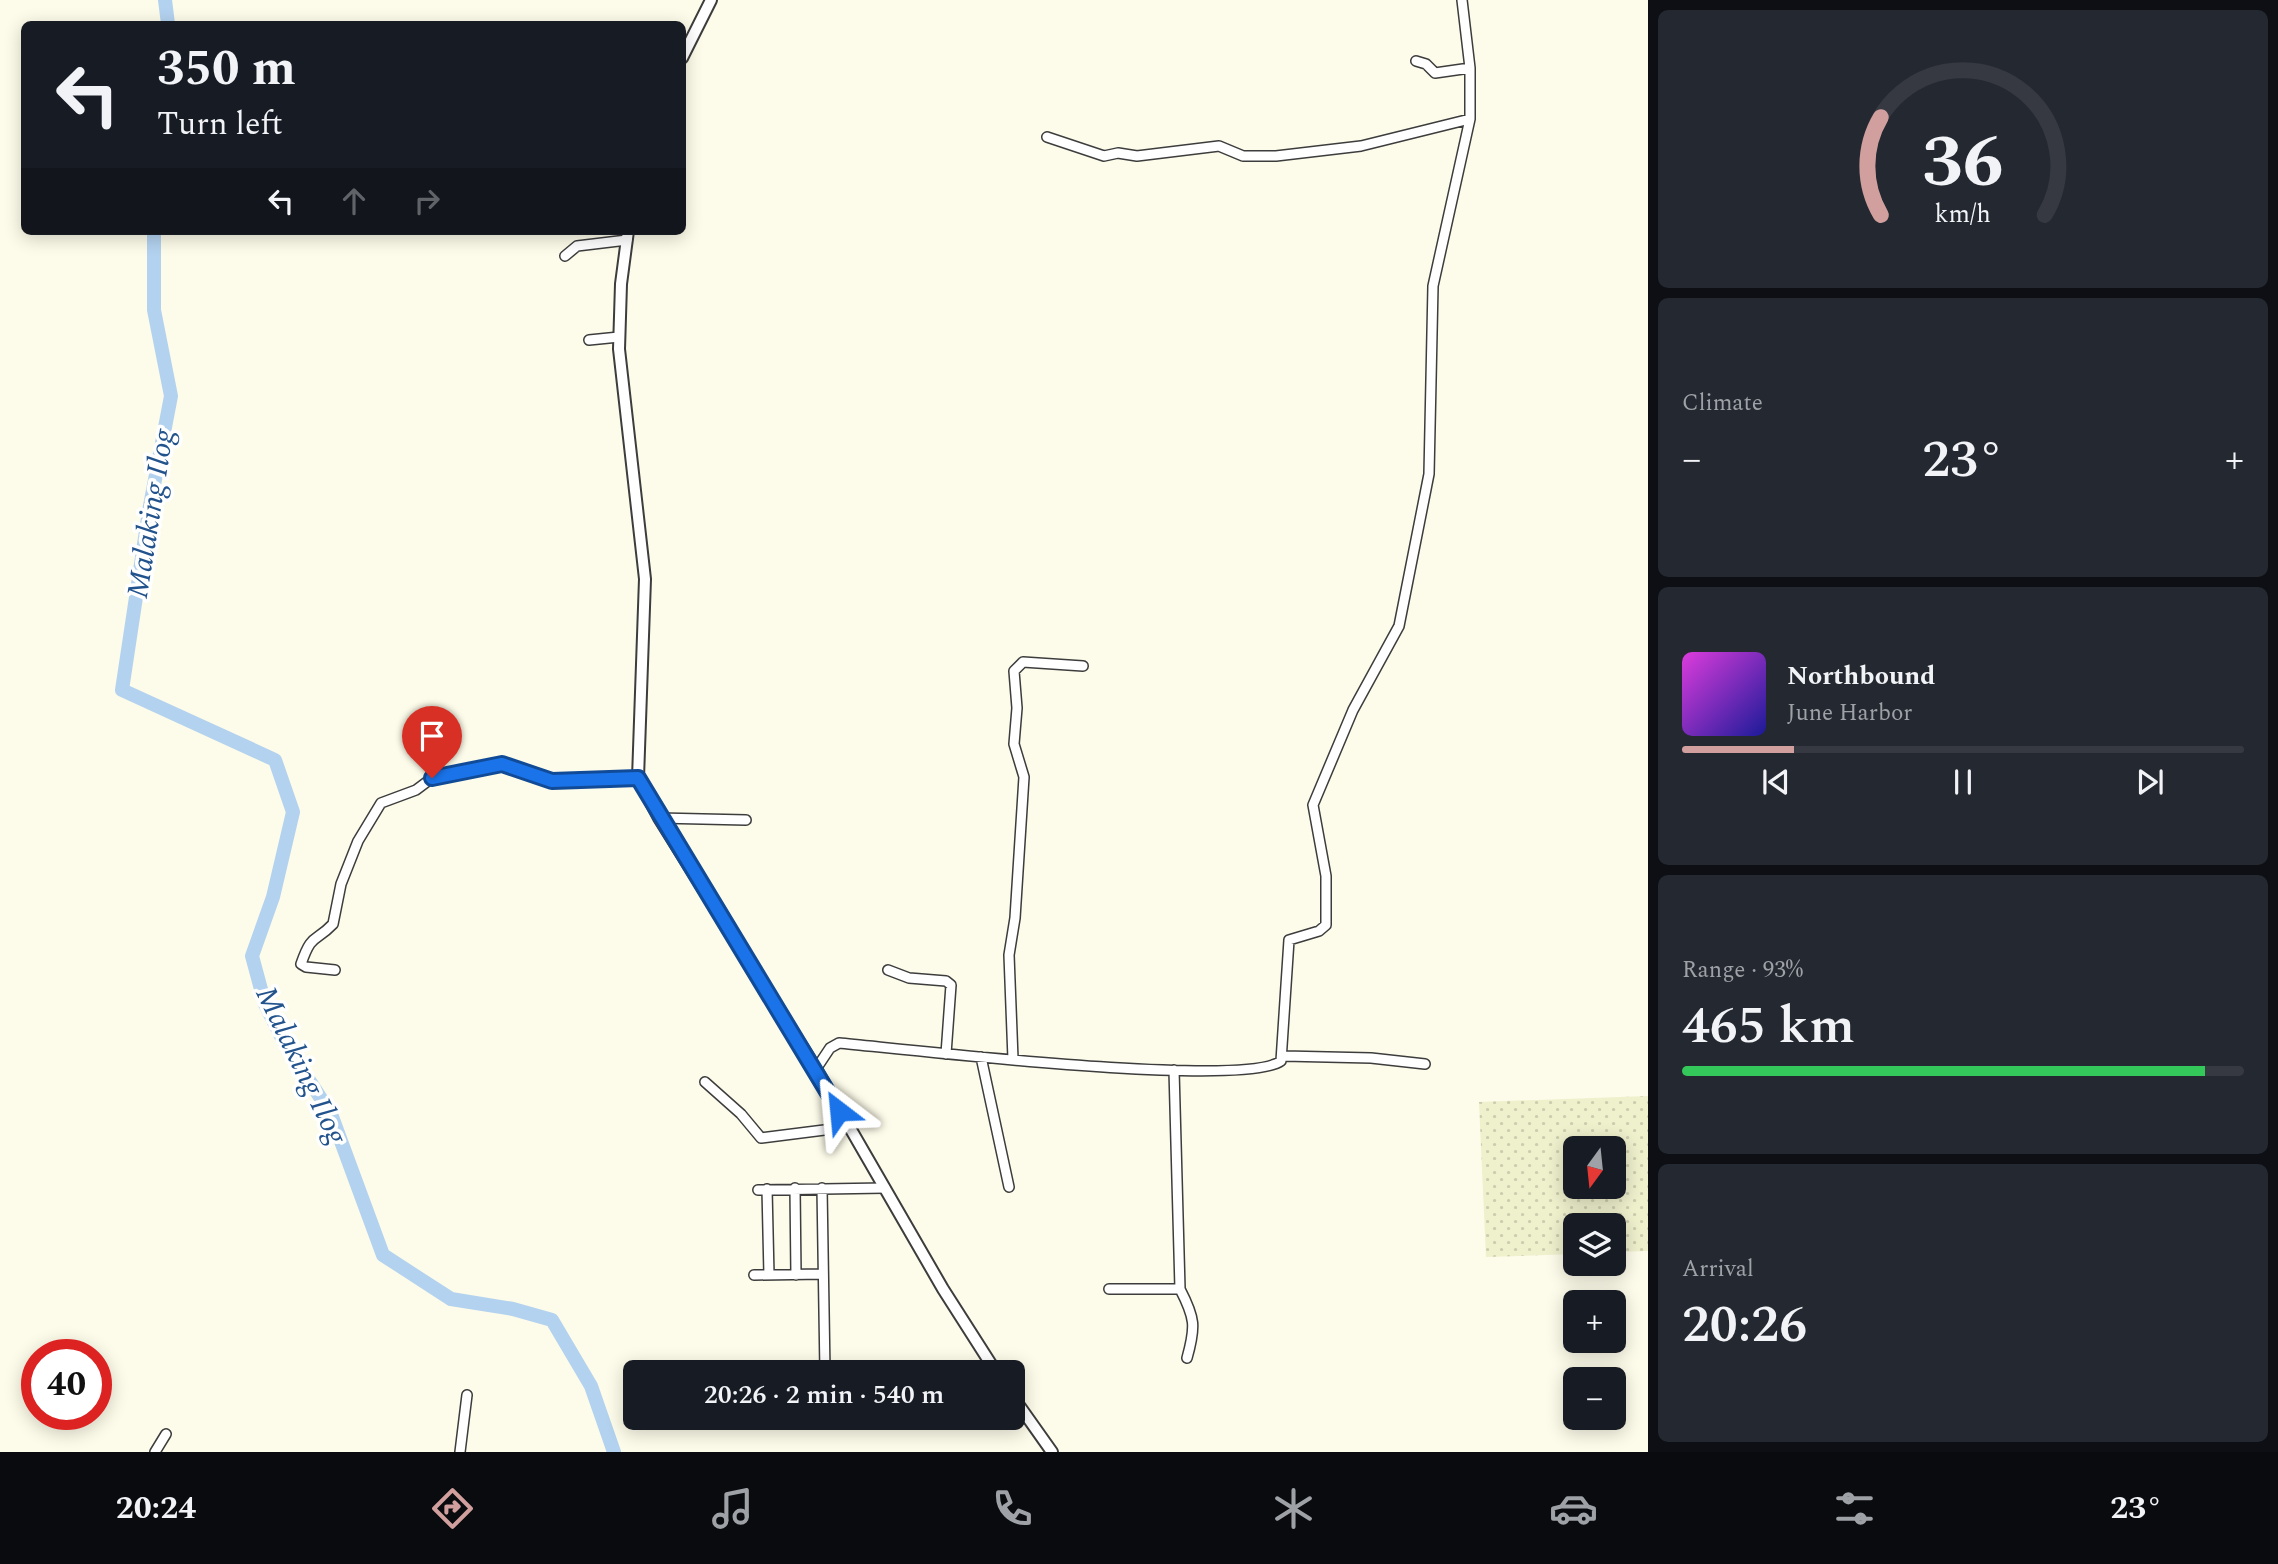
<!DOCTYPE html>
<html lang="en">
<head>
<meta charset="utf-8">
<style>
	body { margin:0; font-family:Spectral,serif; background:#242831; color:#f1f3f6; height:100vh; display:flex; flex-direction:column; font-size:26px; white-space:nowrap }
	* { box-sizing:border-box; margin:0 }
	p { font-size:23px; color:#9ea1a6 }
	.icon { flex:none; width:38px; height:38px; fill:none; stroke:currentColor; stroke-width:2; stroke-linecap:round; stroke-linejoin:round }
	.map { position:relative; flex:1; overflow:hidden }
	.side { display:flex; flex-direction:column; gap:10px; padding:10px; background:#0d0f14; width:630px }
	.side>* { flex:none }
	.guide { position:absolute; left:21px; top:21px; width:665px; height:214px; border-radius:10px; box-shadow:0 4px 18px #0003; background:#171b24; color:#f1f3f6; overflow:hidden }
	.needle { width:46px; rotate:195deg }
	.tools { position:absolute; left:1563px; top:1136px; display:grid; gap:14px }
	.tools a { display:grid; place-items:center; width:63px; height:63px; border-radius:10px; background:#171b24; box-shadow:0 4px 18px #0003; font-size:35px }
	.speed { position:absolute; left:21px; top:1339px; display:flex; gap:14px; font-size:35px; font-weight:700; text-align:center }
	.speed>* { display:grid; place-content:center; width:91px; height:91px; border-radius:50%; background:#171b24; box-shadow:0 4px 18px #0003; line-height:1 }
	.speed .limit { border:10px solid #d22; background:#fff; color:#111 }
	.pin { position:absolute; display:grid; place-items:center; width:60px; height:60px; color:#fff; margin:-72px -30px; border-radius:50% 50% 50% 0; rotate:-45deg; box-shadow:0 0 7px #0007 }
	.pin .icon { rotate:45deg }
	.me { position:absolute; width:77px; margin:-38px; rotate:331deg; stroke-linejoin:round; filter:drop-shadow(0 0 5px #0008) }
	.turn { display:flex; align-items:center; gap:24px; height:147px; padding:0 21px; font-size:32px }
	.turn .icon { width:91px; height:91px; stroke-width:2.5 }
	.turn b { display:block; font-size:49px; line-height:60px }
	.lanes { display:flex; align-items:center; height:66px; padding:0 21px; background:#0003; justify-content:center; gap:35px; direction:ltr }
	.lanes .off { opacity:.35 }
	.big { font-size:52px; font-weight:600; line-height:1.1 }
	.side .card { flex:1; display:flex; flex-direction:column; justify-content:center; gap:10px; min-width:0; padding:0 24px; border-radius:10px; background:#242831 }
	.side .dial { align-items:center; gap:0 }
	.dial svg { height:182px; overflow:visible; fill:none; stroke:#363941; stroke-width:7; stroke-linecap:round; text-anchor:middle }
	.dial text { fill:#f1f3f6; stroke:none }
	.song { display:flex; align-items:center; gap:21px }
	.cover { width:84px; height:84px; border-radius:10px; background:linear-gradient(135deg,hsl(300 70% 55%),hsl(240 70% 35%)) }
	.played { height:7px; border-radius:4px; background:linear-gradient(90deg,#d19f9d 20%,#363941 20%) }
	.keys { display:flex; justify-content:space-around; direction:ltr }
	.heat { display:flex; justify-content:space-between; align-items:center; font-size:38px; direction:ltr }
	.charge { height:10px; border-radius:5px; background:linear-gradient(90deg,#34c759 93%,#363941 0) }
	.trip { position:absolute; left:623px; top:1360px; width:402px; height:70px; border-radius:10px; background:#171b24; box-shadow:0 4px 18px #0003; font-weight:600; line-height:70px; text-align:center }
	.menu { display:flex; height:112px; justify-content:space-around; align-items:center; background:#090b0e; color:#9ea1a6 }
	.menu .icon { width:49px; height:49px }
	.menu .current { color:#d19f9d }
	.menu b { font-size:32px; color:#f1f3f6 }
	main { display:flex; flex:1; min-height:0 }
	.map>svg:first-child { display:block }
	.farmland { fill:url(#farmland-dots); fill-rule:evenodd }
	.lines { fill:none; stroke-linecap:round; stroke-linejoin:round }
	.river { stroke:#b3d2ef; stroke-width:14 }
	.minor-casing { stroke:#3d3d3d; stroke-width:12 }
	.tertiary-casing { stroke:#3d3d3d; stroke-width:14 }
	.minor { stroke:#fff; stroke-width:9 }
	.tertiary { stroke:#fff; stroke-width:10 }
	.route-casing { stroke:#114b97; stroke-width:18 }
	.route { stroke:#1a73e8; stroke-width:12 }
	.labels { text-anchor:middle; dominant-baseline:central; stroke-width:7; stroke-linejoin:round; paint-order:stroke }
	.water-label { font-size:30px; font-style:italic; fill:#22538d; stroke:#fff }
</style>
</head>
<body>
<main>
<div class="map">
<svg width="1648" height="1452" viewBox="0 0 1648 1452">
	<defs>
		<pattern id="farmland-dots" width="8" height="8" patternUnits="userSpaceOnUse" patternTransform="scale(1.75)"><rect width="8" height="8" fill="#eff0cc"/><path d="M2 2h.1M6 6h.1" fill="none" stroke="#ccccae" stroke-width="1.8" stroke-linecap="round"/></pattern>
	</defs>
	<rect width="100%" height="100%" fill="#fdfbe9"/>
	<!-- farmland -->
	<path class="farmland" d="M1648,1096V1251L1614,1252V1225H1575V1254L1486,1257L1479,1102ZM1575,1148H1614V1186H1575Z"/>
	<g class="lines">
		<!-- river -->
		<path class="river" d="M165,0L168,24
			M154,231V310L171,396L149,511L122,690L275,760L293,812L273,897L252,956L265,1004L283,1040L331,1114L383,1255L451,1299L513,1309L552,1320L591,1386L614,1452"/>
		<!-- minor casing -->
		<g class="minor-casing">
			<path id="minor" d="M1416,61L1426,64L1435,73L1470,68
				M1047,137L1104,156L1118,153L1137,156L1219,146L1243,156H1276L1361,146L1470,119
				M565,256L577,246L627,240
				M589,340L619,337
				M659,818L746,820
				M335,970L306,967L301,964C312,932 315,943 333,924L341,884L358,841L381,803L416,790L432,778L490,765L502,764L552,781L638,778
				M888,970L909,978L946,981L951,985L946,1054
				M1284,1056L1371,1058L1425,1064
				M981,1057L1009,1187
				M1013,1059L1009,955L1015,918L1024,777L1014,744L1017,708L1014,671L1023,662L1083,666
				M816,1069L830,1048L839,1043C905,1049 1243,1089 1281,1061L1289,940L1319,931L1326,925V876L1313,805L1353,710L1399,626L1429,474L1433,286L1470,119V68L1462,0
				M1174,1070L1180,1289C1195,1318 1196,1326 1187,1358
				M705,1082L741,1114L761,1138L848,1127
				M795,1188L796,1275
				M822,1188L825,1372
				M767,1189L769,1275
				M758,1190L885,1188
				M754,1275L822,1274
				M1109,1289H1180
				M155,1452L166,1434
				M460,1452L467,1395"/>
		</g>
		<!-- tertiary casing -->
		<g class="tertiary-casing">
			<path id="tertiary" d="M682,58L711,0
				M628,231L621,284L619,349L645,579L638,778L659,818L816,1069L943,1289L996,1372
				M1013,1397L1052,1452"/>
		</g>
		<!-- minor -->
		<use href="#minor" class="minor"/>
		<!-- tertiary -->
		<use href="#tertiary" class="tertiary"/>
	</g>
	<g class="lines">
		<!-- route casing -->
		<g class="route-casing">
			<path id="route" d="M432,778L502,764L552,781L638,778L839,1111"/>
		</g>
		<!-- route -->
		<use href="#route" class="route"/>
	</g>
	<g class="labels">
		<!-- water labels -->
		<g class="water-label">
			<text transform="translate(151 514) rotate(-81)">Malaking Ilog</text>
			<text transform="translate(301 1065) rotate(64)">Malaking Ilog</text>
		</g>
	</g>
</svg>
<div class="tools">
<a><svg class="needle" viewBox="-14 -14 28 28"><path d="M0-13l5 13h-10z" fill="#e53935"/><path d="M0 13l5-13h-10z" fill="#9ea1a6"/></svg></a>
<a><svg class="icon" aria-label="layers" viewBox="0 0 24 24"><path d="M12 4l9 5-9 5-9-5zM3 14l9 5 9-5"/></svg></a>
<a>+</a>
<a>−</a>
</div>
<div class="speed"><div class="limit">40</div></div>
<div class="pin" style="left:432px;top:778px;background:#d93025"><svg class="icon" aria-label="arrive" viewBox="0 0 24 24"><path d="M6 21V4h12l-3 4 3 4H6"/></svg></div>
<svg class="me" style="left:839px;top:1111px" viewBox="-20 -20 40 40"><path d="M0-17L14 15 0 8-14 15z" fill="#1a73e8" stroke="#fff" stroke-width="4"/></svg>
<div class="trip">20:26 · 2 min · 540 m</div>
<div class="guide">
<div class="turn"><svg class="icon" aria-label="left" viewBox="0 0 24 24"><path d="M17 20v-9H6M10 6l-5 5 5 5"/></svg><div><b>350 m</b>Turn left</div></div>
<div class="lanes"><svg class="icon" aria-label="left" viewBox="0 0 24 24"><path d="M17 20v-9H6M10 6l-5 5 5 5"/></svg><svg class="icon off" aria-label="ahead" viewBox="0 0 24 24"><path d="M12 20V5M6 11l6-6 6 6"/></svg><svg class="icon off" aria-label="right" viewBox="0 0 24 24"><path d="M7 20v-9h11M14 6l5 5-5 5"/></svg></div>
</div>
</div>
<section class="side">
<div class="card dial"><svg viewBox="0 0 100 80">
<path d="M14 69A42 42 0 1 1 86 69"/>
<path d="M14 69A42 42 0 0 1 14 26" stroke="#d19f9d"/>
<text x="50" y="56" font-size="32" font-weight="700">36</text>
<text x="50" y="72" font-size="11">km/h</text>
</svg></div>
<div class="card"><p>Climate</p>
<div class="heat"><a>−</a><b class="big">23°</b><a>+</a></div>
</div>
<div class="card">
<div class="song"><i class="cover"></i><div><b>Northbound</b><p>June Harbor</p></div></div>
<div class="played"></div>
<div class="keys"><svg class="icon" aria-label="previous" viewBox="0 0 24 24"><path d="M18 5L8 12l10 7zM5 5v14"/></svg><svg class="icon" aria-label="pause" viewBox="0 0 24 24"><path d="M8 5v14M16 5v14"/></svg><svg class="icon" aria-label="next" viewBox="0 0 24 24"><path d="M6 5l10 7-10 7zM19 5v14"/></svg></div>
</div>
<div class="card"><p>Range · 93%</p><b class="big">465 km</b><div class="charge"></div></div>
<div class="card"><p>Arrival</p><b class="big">20:26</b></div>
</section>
</main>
<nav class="menu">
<b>20:24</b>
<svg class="icon current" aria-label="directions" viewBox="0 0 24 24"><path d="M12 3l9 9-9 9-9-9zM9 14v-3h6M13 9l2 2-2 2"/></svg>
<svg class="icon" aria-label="music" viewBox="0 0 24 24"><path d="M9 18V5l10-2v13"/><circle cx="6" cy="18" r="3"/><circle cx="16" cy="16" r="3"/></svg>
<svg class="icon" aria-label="phone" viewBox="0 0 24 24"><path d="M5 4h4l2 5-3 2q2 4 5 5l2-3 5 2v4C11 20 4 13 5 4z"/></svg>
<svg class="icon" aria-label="climate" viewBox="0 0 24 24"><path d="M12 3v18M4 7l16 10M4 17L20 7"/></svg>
<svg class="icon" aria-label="car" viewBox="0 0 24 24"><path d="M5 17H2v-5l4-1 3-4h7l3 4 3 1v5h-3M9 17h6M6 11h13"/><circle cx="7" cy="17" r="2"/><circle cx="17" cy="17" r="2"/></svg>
<svg class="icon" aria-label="filters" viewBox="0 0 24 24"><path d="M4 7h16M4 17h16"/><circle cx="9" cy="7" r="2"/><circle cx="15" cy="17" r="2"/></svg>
<b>23°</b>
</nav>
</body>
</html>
